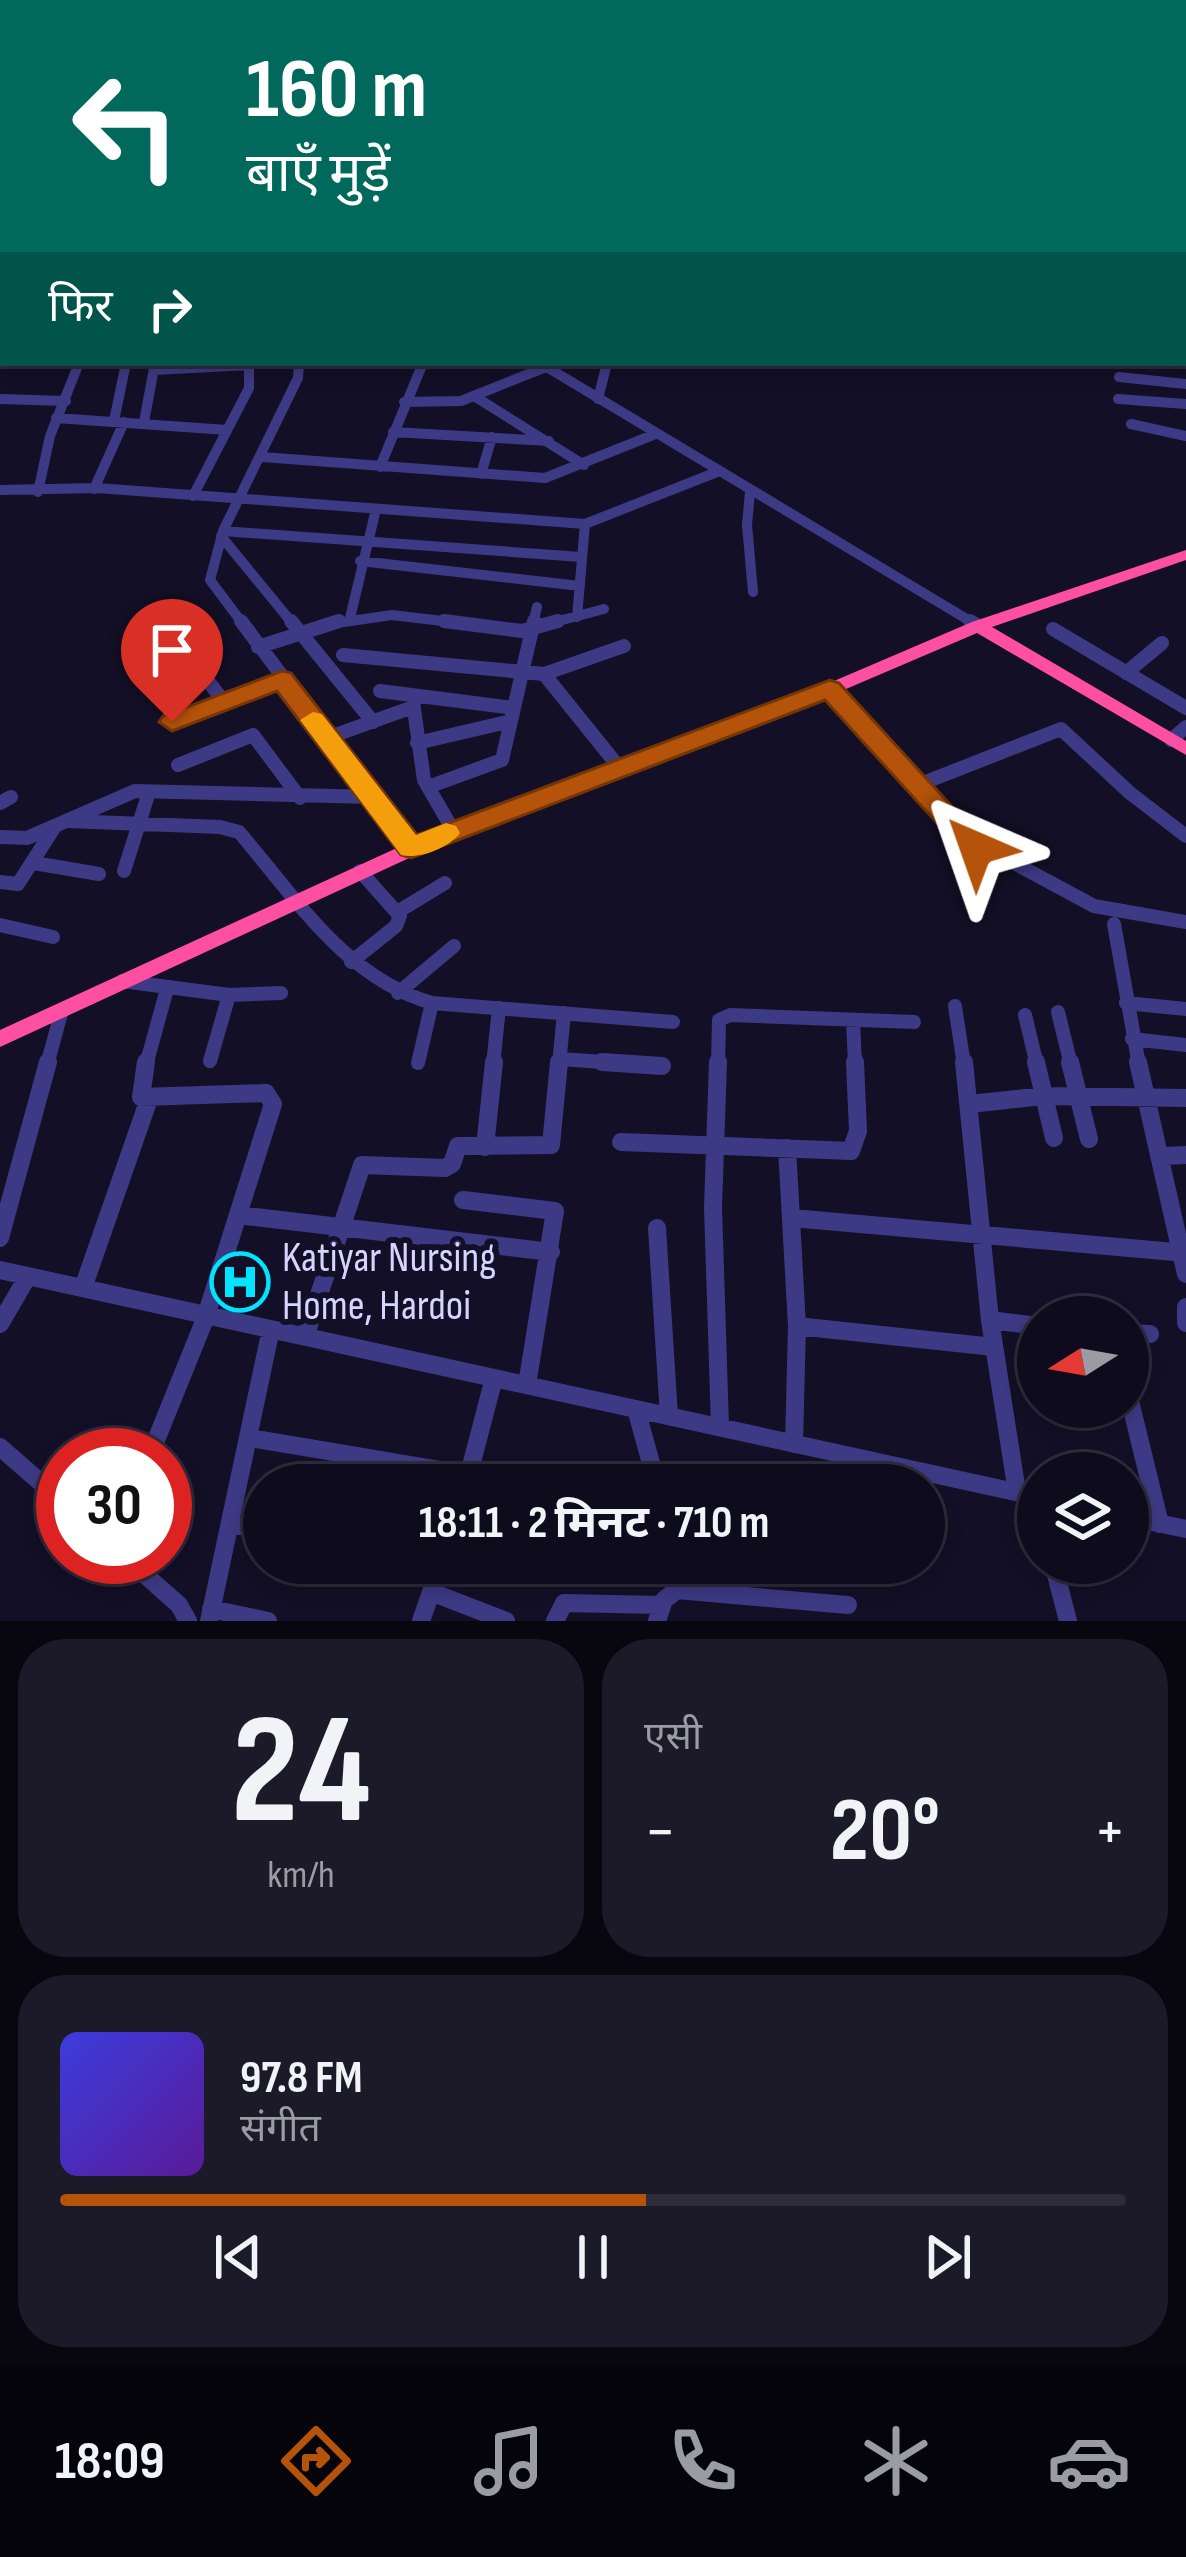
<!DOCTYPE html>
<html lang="hi">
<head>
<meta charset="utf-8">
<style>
	body { margin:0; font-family:"Sofia Sans Condensed","Noto Sans Devanagari",sans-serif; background:#1c1929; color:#f1f3f6; height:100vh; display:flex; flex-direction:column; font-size:45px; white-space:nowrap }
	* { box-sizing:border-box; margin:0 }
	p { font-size:39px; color:#9b9ba3 }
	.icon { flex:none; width:66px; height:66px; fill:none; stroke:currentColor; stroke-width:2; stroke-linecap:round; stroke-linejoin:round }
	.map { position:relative; height:1621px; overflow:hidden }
	.details { display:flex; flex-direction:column; gap:18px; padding:18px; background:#08060f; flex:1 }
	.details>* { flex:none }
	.top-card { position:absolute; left:0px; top:0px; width:1188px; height:366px; box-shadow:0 6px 18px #0003,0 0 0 3px #2e2b3b; background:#00695c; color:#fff; overflow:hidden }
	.needle { width:78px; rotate:259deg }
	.controls { position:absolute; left:1017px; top:1296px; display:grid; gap:24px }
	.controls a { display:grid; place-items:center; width:132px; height:132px; border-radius:50%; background:#0e0b1c; box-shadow:0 6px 18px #0003,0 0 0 3px #2e2b3b; font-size:60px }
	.speed { position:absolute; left:36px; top:1428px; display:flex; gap:24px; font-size:60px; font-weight:700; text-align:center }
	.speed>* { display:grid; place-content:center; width:156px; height:156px; border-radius:50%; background:#0e0b1c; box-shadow:0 6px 18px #0003,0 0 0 3px #2e2b3b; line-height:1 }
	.speed .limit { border:18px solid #d22; background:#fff; color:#111 }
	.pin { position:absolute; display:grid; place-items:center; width:102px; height:102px; color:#fff; margin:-123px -51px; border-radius:50% 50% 50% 0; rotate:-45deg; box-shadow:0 0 12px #0007 }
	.pin .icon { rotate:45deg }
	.me { position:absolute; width:132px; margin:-66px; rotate:317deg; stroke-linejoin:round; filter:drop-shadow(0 0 9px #0008) }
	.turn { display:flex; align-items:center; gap:42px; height:252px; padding:0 48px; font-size:54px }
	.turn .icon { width:156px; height:156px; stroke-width:2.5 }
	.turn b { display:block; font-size:84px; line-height:102px }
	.then { display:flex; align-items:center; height:114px; padding:0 48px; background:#0003; gap:24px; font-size:45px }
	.big { font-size:90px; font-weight:700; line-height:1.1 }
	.details .card { flex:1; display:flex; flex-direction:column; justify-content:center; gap:18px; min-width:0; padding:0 42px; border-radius:48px; background:#1c1929 }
	.details .dial { align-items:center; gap:0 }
	.dial b { font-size:156px; line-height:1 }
	.song { display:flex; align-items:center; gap:36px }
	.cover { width:144px; height:144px; border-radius:18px; background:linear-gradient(135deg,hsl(240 70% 55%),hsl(270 70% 35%)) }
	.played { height:12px; border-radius:6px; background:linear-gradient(90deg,#b45309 55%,#2e2b3b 55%) }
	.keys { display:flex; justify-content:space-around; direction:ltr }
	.heat { display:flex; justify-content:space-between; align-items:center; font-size:66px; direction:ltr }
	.details .tiles { flex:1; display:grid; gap:18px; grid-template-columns:1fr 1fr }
	.card:last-child { grid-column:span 2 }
	.trip { position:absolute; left:243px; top:1464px; width:702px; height:120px; border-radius:60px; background:#0e0b1c; box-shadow:0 6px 18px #0003,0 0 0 3px #2e2b3b; font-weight:700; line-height:120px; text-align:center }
	.tab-bar { display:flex; height:192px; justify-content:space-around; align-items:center; background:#06040b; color:#9b9ba3 }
	.tab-bar .icon { width:84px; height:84px }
	.tab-bar .selected { color:#b45309 }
	.tab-bar b { font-size:54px; color:#f1f3f6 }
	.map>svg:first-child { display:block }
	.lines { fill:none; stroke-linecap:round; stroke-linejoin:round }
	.minor-far3 { stroke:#3d3a85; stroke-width:9 }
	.minor-far2 { stroke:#3d3a85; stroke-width:10 }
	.minor-far1 { stroke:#3d3a85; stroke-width:14 }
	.minor { stroke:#3d3a85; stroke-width:18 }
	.highway { fill:#ff4fa3; fill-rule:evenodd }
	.route { fill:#b45309; stroke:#753606; stroke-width:3 }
	.slow { fill:#f59e0b }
	.labels { text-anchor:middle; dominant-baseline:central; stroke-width:12; stroke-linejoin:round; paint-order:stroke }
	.near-poi-label { font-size:42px; fill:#d9d4ff; stroke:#130f26; text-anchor:start }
</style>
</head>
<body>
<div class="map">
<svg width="1186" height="1621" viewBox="0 0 1186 1621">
	<rect width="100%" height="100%" fill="#130f26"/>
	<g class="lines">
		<!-- minor-far3 -->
		<path class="minor-far3" d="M901,0L906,3
			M63,3L68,0
			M92,3L96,0"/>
		<!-- minor-far2 -->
		<path class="minor-far2" d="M540,363L975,624
			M154,370L250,365
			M1119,377L1186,384
			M474,396L584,465
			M0,399L66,401
			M598,399L607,363
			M1118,399L1186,404
			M404,402L461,401L546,367
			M56,418L227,430
			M114,421L126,363
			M144,422L155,363
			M1131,424L1186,436
			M393,432L549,441
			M262,457L545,478L653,435
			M380,467L423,363
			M481,474L492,437
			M94,489L124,422
			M0,490L97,488L585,524L717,472
			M38,492L50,436L79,363
			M750,492L747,525L753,592
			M193,496L249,388V363
			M223,531L581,557
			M221,536L293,624
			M360,561L580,586
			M577,617L585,524
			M350,618L376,509
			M243,624L210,580L223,531L298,378L299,363
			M330,624L392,615L468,624
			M533,624L537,607
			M547,624L604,609"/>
		<!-- minor-far1 -->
		<path class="minor-far1" d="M241,621L411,848
			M291,621L373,722
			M444,621L522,631L558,621
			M970,621L978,626
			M1053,629L1186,708
			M258,647L339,621
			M343,655L544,674L624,646
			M192,660L224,702
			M1126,673L1162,643
			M544,674L618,766
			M830,689L982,853L1014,863L1094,906L1186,922
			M380,691L514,708
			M412,695L424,780L453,830
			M172,722L282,679
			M327,738L413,707
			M1171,740L1186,727
			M417,743L511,721
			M178,765L253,735L300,798
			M918,785L1061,729L1130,793L1186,836
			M428,787L502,760L534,621
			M0,803L11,797
			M68,821L220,827L239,832C296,898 345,978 432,1003L673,1022
			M0,837L27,838L135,791L373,797
			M34,863L99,874
			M124,871L149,792
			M0,882L18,884L54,828
			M399,911L445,883
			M1114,924L1139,1065
			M0,925L53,937
			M351,962L396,926L400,916L360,871
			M122,981L229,995L281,993
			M398,993L454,946
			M1126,1003L1186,1009
			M955,1006L964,1065
			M1058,1012L1071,1065
			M1025,1015L1037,1065
			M853,1020L855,1065
			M1132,1039L1186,1045
			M560,1059L646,1065
			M210,1061L229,995
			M418,1063L432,1003
			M47,1065L62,1010
			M146,1065L167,989
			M493,1065L499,1008
			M559,1065L564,1013
			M718,1065L719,1020L730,1015L914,1022"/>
		<!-- minor -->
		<path class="minor" d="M146,1062L141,1097L266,1093L273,1104L205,1319L150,1455
			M602,1062L662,1066
			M718,1062L713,1207L720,1427
			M964,1062L990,1320L1017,1492
			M1036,1062L1054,1138
			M1070,1062L1089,1139
			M1138,1062L1186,1274
			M970,1104L1044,1096L1186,1098
			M621,1142L851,1151L858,1131L855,1062
			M485,1147L494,1062
			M787,1148L797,1326L794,1444
			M1163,1156L1186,1155
			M463,1200L555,1211L527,1385
			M238,1215L551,1252
			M792,1218L1186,1253
			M657,1228L669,1416
			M0,1238L48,1062
			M0,1270L1038,1497
			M83,1288L149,1099
			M1186,1307V1323
			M990,1320L1038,1326
			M0,1324L28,1276
			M797,1326L994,1347
			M1128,1333L1150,1334
			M305,1337L362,1165L445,1168L452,1164L458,1146L551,1145L559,1062
			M1128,1393L1160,1524
			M636,1409L657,1485
			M251,1438L528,1485
			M0,1447L63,1502
			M466,1485L494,1378
			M1128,1517L1186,1529
			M231,1524L264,1530
			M125,1557L179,1605L188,1621
			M679,1563L686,1589
			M1053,1563L1068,1621
			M431,1592L506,1621
			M211,1609L268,1621
			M209,1621L271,1329
			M421,1621L441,1563
			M555,1621L564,1603L662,1605
			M657,1621L664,1600L677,1590L848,1605"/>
		<!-- highway -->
		<path class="highway" d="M1186,550V560L992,627L1186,741V755L977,633L846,689L459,835L0,1047V1030L447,825L834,681L972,622Z"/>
	</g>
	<!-- route -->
	<path class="route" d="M282,671L291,673L417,835L830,680L839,683L990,848L976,858L966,855L825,700L411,858L401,855L277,691L172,731L159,722L163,716Z"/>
	<!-- slow -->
	<path class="slow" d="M313,712L322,714L416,835L446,823L456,826L460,833C450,847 419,860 401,855L300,720Z"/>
	<!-- icons -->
	<defs>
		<g id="hospital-ring" transform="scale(3)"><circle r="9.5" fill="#130f26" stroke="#00e5ff" stroke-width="1.5"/><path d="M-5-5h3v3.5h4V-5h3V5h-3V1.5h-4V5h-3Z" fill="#00e5ff"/></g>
	</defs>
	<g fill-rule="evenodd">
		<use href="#hospital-ring" x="240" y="1282"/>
	</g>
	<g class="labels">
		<!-- near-poi labels -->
		<g class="near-poi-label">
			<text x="282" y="1258">Katiyar Nursing<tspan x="282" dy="48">Home, Hardoi</tspan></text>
		</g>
	</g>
</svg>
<div class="controls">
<a><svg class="needle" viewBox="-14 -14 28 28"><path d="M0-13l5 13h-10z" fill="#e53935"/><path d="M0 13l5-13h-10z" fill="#9b9ba3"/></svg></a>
<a><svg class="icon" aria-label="layers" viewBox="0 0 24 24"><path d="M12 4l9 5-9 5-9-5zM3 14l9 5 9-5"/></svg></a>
</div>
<div class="speed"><div class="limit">30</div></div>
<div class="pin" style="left:172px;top:722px;background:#d93025"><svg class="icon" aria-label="arrive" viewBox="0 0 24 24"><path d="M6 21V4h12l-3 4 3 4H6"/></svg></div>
<svg class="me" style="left:976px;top:848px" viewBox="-20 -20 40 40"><path d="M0-17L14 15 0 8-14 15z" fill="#b45309" stroke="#fff" stroke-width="4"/></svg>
<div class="trip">18:11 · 2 मिनट · 710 m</div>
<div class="top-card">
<div class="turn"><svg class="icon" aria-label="left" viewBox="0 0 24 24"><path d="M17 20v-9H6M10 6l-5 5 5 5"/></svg><div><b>160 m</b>बाएँ मुड़ें</div></div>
<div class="then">फिर<svg class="icon" aria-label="right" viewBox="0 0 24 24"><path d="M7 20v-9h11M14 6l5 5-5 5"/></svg></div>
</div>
</div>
<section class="details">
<div class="tiles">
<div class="card dial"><b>24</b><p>km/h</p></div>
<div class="card"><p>एसी</p>
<div class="heat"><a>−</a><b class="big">20°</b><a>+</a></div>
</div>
<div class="card">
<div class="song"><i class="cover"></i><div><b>97.8 FM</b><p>संगीत</p></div></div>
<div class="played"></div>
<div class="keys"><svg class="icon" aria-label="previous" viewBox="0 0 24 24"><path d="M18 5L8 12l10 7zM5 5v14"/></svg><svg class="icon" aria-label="pause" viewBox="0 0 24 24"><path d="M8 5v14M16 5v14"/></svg><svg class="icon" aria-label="next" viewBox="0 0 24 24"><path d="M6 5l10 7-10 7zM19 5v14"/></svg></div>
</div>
</div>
</section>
<nav class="tab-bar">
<b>18:09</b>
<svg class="icon selected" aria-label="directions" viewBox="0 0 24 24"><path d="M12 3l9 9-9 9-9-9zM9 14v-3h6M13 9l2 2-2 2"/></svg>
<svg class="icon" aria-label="music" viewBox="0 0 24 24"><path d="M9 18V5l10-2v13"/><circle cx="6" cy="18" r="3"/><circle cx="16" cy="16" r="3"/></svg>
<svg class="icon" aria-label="phone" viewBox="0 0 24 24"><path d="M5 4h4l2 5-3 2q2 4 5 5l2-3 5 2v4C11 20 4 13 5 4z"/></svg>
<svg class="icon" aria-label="climate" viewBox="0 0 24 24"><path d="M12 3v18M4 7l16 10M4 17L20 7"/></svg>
<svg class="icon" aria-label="car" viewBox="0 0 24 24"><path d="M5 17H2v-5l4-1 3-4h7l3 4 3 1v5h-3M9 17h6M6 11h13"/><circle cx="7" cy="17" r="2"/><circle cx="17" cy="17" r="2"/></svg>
</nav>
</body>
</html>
